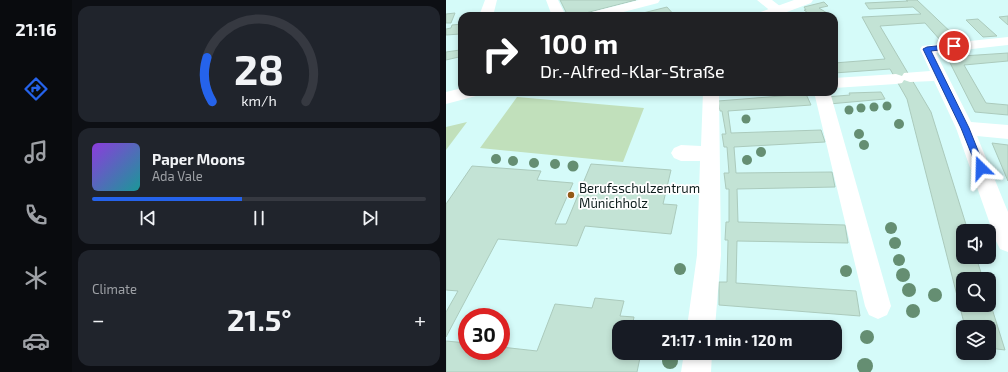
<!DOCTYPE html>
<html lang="en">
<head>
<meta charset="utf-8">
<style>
	body { margin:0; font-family:"Exo 2",sans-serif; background:#20242c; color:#f1f3f6; height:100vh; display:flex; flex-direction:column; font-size:15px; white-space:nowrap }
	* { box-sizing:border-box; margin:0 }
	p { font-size:13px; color:#9ea1a6 }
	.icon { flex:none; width:22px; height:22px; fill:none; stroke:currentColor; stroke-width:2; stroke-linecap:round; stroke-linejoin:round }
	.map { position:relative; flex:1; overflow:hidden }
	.sheet { display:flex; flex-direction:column; gap:6px; padding:6px; background:#0d0f14; width:374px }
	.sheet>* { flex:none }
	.guide { position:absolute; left:12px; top:12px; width:380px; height:84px; border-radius:12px; box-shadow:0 2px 6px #0003; background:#202124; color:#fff; overflow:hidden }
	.buttons { position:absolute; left:510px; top:224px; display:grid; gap:8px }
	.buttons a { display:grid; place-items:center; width:40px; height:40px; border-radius:8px; background:#171b24; box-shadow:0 2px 6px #0003; font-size:20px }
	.speed { position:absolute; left:12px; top:308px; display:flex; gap:8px; font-size:20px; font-weight:700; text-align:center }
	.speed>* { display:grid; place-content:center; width:52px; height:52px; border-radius:50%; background:#171b24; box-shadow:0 2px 6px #0003; line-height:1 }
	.speed .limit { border:6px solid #d22; background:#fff; color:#111 }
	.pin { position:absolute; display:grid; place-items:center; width:34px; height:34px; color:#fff; margin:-17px; border:2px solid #fff; border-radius:50%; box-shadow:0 1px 4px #0007 }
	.me { position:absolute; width:44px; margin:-22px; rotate:338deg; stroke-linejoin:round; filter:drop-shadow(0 0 3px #0008) }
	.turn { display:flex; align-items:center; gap:14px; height:84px; padding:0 16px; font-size:18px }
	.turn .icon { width:52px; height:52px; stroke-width:2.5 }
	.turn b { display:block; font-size:28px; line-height:34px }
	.big { font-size:30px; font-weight:700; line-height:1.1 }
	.sheet .widget { flex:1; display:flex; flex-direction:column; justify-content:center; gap:6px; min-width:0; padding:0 14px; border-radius:12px; background:#20242c }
	.sheet .dial { align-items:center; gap:0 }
	.dial svg { height:104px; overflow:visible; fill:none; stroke:#363941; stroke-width:7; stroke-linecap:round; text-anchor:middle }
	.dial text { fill:#f1f3f6; stroke:none }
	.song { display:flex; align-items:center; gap:12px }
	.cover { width:48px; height:48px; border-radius:6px; background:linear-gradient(135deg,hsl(270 70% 55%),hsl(180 70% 35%)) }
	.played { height:4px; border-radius:2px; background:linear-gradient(90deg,#2563eb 45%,#363941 45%) }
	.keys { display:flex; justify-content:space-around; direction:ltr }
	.heat { display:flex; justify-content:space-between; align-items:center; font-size:22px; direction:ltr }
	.trip { position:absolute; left:166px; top:320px; width:230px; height:40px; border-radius:12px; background:#171b24; box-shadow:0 2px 6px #0003; font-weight:700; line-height:40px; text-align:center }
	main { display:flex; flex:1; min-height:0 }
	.tab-bar { display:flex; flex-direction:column; width:72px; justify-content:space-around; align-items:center; background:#090b0e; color:#9ea1a6 }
	.tab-bar .icon { width:28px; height:28px }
	.tab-bar .current { color:#2563eb }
	.tab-bar b { font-size:18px; color:#f1f3f6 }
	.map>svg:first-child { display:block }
	.green { fill:#c1e0bb }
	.building { fill:#c3e3d5; stroke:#abcabc }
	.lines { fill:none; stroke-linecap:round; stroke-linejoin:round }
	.minor { fill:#fff; fill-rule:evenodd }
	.major { fill:#fff; fill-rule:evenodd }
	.tree { fill:#658e72 }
	.route { fill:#2563eb; stroke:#184099 }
	.poi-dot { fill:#945a18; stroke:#fff; stroke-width:1.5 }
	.labels { text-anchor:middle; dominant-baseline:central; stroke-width:3.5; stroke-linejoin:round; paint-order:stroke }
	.poi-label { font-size:13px; fill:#0d1c1b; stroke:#fff; text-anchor:start }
</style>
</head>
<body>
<main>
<nav class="tab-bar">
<b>21:16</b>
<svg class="icon current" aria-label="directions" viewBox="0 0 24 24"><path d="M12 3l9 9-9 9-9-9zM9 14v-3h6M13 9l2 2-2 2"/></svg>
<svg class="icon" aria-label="music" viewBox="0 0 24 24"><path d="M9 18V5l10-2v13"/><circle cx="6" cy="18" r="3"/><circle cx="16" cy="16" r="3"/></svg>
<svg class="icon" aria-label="phone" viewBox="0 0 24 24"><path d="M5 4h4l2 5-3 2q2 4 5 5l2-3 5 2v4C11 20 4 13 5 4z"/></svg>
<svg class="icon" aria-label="climate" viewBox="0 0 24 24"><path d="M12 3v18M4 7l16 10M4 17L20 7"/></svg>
<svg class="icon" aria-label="car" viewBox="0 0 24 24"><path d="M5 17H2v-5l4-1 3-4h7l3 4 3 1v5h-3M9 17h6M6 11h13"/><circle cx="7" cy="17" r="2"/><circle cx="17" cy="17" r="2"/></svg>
</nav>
<section class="sheet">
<div class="widget dial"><svg viewBox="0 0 100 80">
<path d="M14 69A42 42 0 1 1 86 69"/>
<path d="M14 69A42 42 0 0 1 10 35" stroke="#2563eb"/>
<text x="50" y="56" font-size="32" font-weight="700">28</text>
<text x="50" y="72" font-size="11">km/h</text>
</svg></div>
<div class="widget">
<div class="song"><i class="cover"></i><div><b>Paper Moons</b><p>Ada Vale</p></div></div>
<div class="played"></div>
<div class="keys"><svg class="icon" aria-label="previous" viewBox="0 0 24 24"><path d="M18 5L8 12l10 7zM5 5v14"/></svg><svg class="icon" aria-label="pause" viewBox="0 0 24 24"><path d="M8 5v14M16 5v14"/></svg><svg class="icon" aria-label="next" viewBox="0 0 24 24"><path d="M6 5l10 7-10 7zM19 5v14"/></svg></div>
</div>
<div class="widget"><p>Climate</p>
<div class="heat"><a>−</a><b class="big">21.5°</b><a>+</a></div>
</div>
</section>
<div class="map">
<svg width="562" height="372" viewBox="0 0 562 372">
	<rect width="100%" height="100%" fill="#d5fbf9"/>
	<!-- green -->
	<path class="green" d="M71,97L198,108L177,162L34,148Z
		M21,122L0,150V127Z"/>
	<!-- building -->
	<path class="building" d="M114,0H190L128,16H122Z
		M460,0H471L512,39L495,41L479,23L434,26L485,112L522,231H517V257H530L537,279H517V305H543V299L559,350L543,348V327H519L461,99L444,69L388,73V63L439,59L416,17L475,14L467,7L423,9L419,3L462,1Z
		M378,2L382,6L373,8L381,13L366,16L358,10H360L358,7Z
		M221,7L229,16H185Z
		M9,13L5,23H0V14Z
		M562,16V25L553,17Z
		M532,19L551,36L537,37L520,20Z
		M16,24L14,34L0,35V29L5,28L6,25Z
		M14,50L13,57L0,60V52Z
		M562,53V61L518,65L540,103L562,105V115L529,112L501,57Z
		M435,92L439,99L383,104L380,97L404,95L403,93Z
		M360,94L365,105L282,111L285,133L375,130L379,142L288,147L290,173L386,172L389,187L291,189L292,222L399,225L402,243L291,241L290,283L410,291L414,316L273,305V282H281L282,240H279L280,222H283V189H280L278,173H283L281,147H278L276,134H280L276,111H274L272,101Z
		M546,143L562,145V181Z
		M145,164L225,170L217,204L231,205L225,234L139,226L131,246L52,239L0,337V312L12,291L0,290V204L26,166L95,171L91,180L127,183L109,224H120Z
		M149,298L178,301L174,316L188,317L186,327H173V353H195L191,372H0V341L21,343V351H55V347L91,351L109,304L146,308Z
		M351,353H382V356Z"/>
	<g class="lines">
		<!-- minor -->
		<path class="minor" d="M39,0H51L47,16H33Z
			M100,0H112L120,16H106Z
			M193,0H214L212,3L162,16H140L142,13Z
			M311,0H326L339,10L337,13H327Z
			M562,37V45L490,53L525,122L562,125V139L531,136L562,212V252L554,249L550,241L510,128L488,81L464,82L458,80L456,83L450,84L388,88V78L450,74L456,76L458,73L484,71L474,49L476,46Z
			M257,92H273L275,255L269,327H241L251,255L254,161H235L228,158L225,153L228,148L235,145L255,146Z
			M368,92H384L445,306L441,315L432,319L423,315L419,306Z
			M238,353H266L265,372H235Z"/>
		<!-- major -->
		<path class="major" d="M348,0H367L365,3L330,16H310L312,13Z
			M16,88V92H33L30,96L0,104V92Z"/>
	</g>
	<!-- trees -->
	<g class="tree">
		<circle cx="441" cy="106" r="4.5"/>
		<circle cx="428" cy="107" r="4.5"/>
		<circle cx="415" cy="108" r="4.5"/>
		<circle cx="403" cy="110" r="4.5"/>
		<circle cx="300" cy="119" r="4.5"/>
		<circle cx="453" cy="124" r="5"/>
		<circle cx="413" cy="134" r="5"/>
		<circle cx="418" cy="145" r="5"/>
		<circle cx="315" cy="152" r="5"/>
		<circle cx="50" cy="159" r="5"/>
		<circle cx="301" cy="160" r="5"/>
		<circle cx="67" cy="161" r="5"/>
		<circle cx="88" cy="163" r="5"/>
		<circle cx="109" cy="164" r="5"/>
		<circle cx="127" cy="166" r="5.5"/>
		<circle cx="445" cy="228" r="6"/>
		<circle cx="449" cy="243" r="6"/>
		<circle cx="453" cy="260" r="6"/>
		<circle cx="234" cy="269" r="6"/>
		<circle cx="400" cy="271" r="6"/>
		<circle cx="457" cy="275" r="7"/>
		<circle cx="463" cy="290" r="7"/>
		<circle cx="489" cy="295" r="7"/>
		<circle cx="467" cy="311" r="7"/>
		<circle cx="421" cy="337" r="7"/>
		<circle cx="224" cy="361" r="8"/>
		<circle cx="419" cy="366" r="8"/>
	</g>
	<!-- route -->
	<path class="route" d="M508,44L511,46L510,48L485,51L523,128L539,168L535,171L531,168L515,128L477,49L481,47Z"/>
	<!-- markers -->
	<circle class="poi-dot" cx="125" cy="195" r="4"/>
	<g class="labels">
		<!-- poi labels -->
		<g class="poi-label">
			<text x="133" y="188">Berufsschulzentrum<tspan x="133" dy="15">Münichholz</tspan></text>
		</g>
	</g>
</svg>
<div class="buttons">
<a><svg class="icon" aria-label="sound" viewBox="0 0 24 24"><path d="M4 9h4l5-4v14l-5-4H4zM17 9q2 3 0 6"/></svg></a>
<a><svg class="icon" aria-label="search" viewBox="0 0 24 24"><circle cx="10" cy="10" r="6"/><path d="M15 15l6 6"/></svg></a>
<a><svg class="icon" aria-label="layers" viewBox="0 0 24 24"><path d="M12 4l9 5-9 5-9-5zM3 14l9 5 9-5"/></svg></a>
</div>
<div class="speed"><div class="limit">30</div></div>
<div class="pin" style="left:508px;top:46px;background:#d93025"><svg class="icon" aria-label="arrive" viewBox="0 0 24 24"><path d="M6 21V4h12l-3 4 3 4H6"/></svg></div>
<svg class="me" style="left:535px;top:168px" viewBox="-20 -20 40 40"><path d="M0-17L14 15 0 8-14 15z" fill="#2563eb" stroke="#fff" stroke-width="4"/></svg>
<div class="trip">21:17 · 1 min · 120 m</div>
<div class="guide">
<div class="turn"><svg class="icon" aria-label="right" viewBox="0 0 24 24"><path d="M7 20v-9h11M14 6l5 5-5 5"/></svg><div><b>100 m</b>Dr.-Alfred-Klar-Straße</div></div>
</div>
</div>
</main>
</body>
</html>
